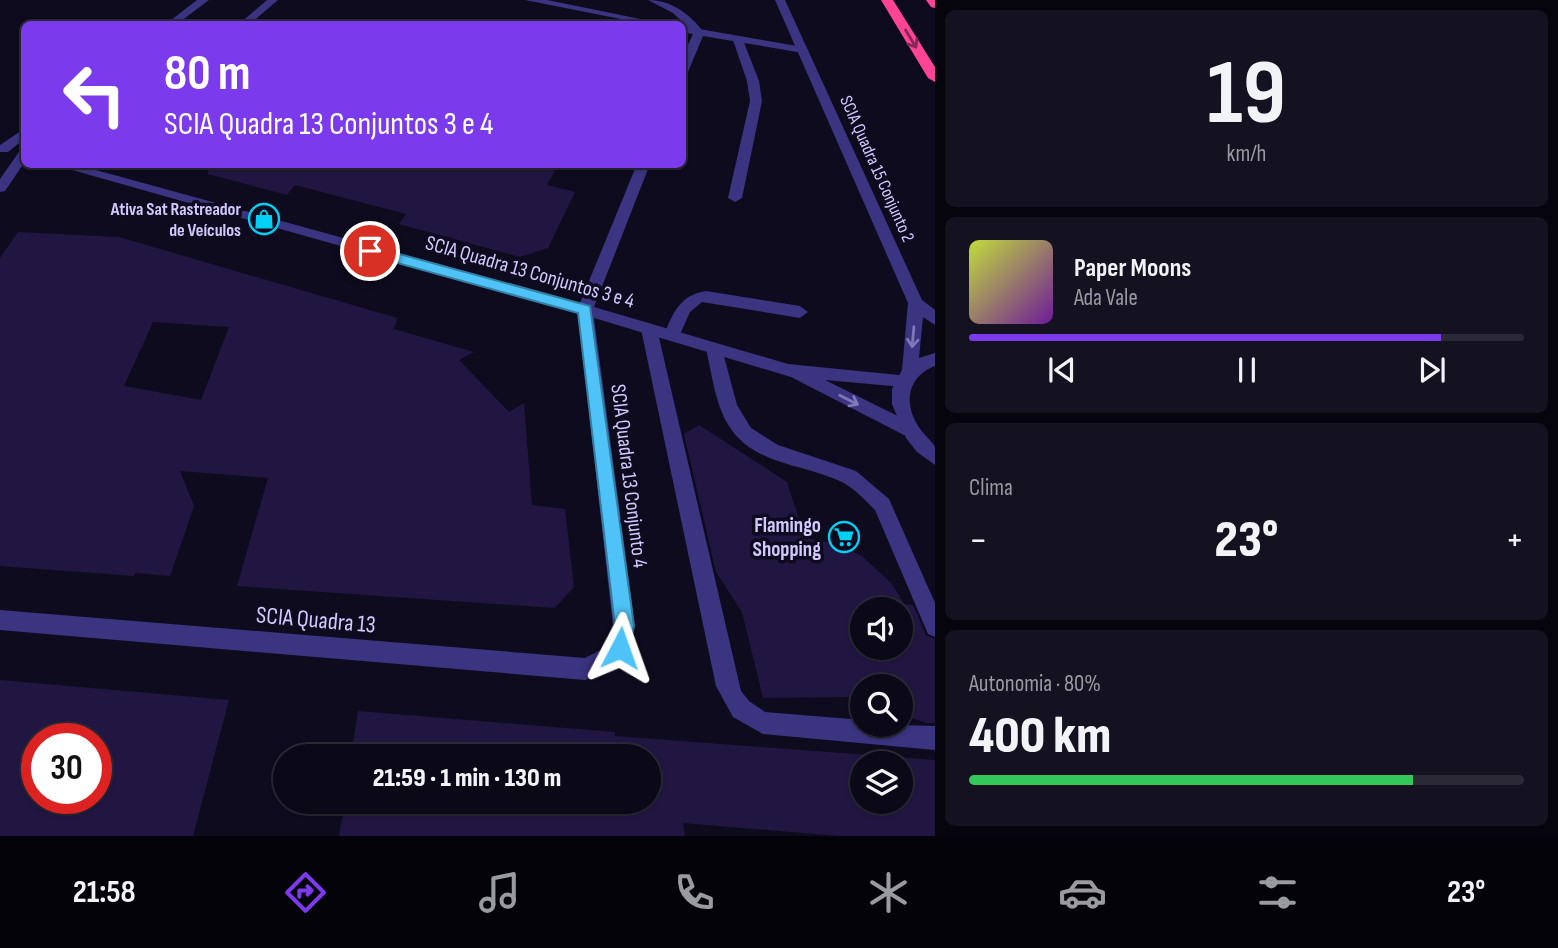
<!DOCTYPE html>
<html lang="pt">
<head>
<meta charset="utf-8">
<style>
	body { margin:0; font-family:"Sofia Sans Condensed",sans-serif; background:#141120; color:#f1f3f6; height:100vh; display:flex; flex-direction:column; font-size:26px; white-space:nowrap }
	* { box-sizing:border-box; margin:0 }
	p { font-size:23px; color:#9a9aa1 }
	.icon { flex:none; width:38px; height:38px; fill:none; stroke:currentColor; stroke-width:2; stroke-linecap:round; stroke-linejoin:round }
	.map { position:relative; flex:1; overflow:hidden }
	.drawer { display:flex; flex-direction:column; gap:10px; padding:10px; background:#06040d; width:623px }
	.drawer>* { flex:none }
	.guide { position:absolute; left:21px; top:21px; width:665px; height:147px; border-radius:10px; box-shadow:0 2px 5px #0004,0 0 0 2px #2b2936; background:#7c3aed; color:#fff; overflow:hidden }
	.tools { position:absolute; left:850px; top:597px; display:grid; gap:14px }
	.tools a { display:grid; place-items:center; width:63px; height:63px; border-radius:50%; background:#0b0817; box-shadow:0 2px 5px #0004,0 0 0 2px #2b2936; font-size:35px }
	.speed { position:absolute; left:21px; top:723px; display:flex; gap:14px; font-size:35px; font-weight:700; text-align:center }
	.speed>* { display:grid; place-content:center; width:91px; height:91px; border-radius:50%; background:#0b0817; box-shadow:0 2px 5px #0004,0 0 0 2px #2b2936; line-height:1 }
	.speed .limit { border:10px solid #d22; background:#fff; color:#111 }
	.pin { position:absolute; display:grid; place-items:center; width:60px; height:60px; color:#fff; margin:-30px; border:4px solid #fff; border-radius:50%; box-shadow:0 2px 7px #0007 }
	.me { position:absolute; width:77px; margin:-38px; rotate:4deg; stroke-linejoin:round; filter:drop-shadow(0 0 5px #0008) }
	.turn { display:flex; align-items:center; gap:24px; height:147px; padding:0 28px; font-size:32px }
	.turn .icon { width:91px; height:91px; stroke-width:2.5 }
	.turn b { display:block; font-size:49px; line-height:60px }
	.big { font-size:52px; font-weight:800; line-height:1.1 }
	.drawer .tile { flex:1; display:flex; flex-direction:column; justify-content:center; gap:10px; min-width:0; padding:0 24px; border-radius:10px; background:#141120 }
	.drawer .dial { align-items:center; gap:0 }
	.dial b { font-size:91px; line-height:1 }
	.song { display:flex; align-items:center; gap:21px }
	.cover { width:84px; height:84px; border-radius:10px; background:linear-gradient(135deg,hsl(70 70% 55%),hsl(280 70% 35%)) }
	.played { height:7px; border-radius:4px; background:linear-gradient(90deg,#7c3aed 85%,#2b2936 85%) }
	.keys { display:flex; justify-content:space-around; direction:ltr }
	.heat { display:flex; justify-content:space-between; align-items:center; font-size:38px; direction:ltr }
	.charge { height:10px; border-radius:5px; background:linear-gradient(90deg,#34c759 80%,#2b2936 0) }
	.trip { position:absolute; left:273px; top:744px; width:388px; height:70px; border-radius:35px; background:#0b0817; box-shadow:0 2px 5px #0004,0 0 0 2px #2b2936; font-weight:800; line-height:70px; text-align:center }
	.tabs { display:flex; height:112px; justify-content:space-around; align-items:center; background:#040309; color:#9a9aa1 }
	.tabs .icon { width:49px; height:49px }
	.tabs .current { color:#7c3aed }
	.tabs b { font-size:32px; color:#f1f3f6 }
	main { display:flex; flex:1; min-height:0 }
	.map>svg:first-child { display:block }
	.building { fill:#211641; fill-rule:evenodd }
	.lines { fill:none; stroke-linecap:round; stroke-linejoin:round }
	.service { fill:#3a3481; fill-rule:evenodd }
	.minor { fill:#3a3481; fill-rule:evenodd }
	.tertiary { fill:#3a3481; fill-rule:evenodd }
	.motorway { fill:#ff4495; fill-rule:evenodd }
	.oneway { stroke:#87285a }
	.oneway2 { stroke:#7e77ba }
	.route { fill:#4fc3f7; stroke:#337fa1; stroke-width:2 }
	.labels { text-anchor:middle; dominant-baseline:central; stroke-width:7; stroke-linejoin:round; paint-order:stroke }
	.far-street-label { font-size:18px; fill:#d2c9ff; stroke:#0f0b1f }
	.far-poi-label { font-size:18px; font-weight:bold; fill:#d2c9ff; stroke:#0f0b1f; text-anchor:end }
	.street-label { font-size:21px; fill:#d2c9ff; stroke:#0f0b1f }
	.poi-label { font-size:21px; font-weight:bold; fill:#d2c9ff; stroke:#0f0b1f; text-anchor:end }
	.near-street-label { font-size:24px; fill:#d2c9ff; stroke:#0f0b1f }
</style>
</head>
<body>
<main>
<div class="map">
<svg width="935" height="836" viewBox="0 0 935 836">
	<rect width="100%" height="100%" fill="#0f0b1f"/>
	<!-- building -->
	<path class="building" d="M209,164H558L547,185L575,192L548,248L520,257L399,224L406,214L295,185L287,195L208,174Z
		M18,232L119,237L397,318L394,329L474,352L459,360L509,412L524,403L532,505L565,509L574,587L555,608L237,586L268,478L180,471L194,506L170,576L135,573L134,576L0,566V258ZM153,322L229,327L201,400L124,386Z
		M699,425L787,482L805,538L837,544L862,556L892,584L904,604L913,605L926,635L935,639V723H926L901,714V686H863V699L856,697L763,698L742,612L716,572L684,434ZM863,609H901V648H863Z
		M0,680L229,700L193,836H0ZM37,738H96V798H37Z
		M358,711L615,732V736L935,760V836H839L683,823L685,836H339L345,802H649V756H351ZM863,763H901V802H863Z"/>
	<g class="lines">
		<!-- service -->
		<path class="service" d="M648,0C672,0 689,14 704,32L695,34L673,13Z
			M738,37L743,40L759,81L762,101L742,198L735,202L728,198L750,101L747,81L733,40Z
			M706,291L800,306L808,312L800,318L702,302L690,312L678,339H666L664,335C673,313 680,295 706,291Z
			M649,323L657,329L741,691L749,701L765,712L863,720V724L935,726V750L763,734L733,717L716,686L641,329Z
			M714,343L722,349L737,405L751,428L778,445L856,471L889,499L935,603V637L928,634L875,510C865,500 855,489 842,482C805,464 753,465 729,426C715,404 712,374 706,349Z"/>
		<!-- minor -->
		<path class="minor" d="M197,0H209L177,24H166Z
			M267,0H278L250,24H239Z
			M525,0H547L665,24H646Z
			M682,26L803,47L809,50L803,53L703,36L688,72L682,75V58L693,34L682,32Z
			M24,129V139L8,152H0V145Z
			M24,151V163L5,191L0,192V179L19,152Z
			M51,164H74L580,303L637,164H650L594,307L788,364L909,376L911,381L909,386L903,387L825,380L916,425L919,430L916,435H904L791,377L594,318L635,626C628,660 618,670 585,680L0,630V610L585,658L605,648L613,626L578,313Z"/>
		<!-- tertiary -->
		<path class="tertiary" d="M775,0H785L922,300L935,310V325L923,317L919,358L935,353V366C906,377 903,406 921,430C924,435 933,442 935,447C935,452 935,460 935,465L917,452L906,438L892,404V389L902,370L908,303Z"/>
		<!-- motorway -->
		<path class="motorway" d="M881,0H893L935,67V82L928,78Z
			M926,0H935V8L931,7Z"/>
	</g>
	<!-- one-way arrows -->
	<defs><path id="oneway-shaft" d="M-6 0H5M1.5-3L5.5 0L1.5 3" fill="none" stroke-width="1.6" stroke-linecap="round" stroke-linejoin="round" transform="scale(1.75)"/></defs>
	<use class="oneway" href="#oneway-shaft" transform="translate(911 39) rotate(59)"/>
	<g class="oneway2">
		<use href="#oneway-shaft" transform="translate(913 337) rotate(95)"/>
		<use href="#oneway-shaft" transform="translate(849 400) rotate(27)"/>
	</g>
	<!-- route -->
	<path class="route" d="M370,246L590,306L634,626L627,655L620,658L613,655L610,648L615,626L578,313L365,254V247Z"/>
	<!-- icons -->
	<defs>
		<g id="shop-ring" transform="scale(1.575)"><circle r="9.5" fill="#0f0b1f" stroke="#00d0f4" stroke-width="1.5"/><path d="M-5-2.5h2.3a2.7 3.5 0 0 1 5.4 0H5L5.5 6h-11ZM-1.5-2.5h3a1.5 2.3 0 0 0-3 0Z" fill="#00d0f4"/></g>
		<g id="supermarket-ring" transform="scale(1.575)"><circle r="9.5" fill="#0f0b1f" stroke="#00d0f4" stroke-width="1.5"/><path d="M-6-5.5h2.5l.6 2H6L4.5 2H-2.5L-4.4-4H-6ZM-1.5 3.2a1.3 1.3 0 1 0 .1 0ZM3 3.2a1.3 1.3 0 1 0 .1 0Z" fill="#00d0f4"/></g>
	</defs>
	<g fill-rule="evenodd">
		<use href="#shop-ring" x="264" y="219"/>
		<use href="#supermarket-ring" x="844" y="537"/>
	</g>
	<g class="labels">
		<!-- far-street labels -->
		<g class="far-street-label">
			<text transform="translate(877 169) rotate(66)">SCIA Quadra 15 Conjunto 2</text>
		</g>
		<!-- far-poi labels -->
		<g class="far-poi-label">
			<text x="241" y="209">Ativa Sat Rastreador<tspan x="241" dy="21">de Veículos</tspan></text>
		</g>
		<!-- street labels -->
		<g class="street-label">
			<text transform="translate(530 272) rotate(16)">SCIA Quadra 13 Conjuntos 3 e 4</text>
			<text transform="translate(629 476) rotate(83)">SCIA Quadra 13 Conjunto 4</text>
		</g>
		<!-- poi labels -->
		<g class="poi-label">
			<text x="821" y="525">Flamingo<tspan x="821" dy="24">Shopping</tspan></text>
		</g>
		<!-- near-street labels -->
		<g class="near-street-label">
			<text transform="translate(316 620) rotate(5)">SCIA Quadra 13</text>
		</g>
	</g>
</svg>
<div class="tools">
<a><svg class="icon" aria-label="sound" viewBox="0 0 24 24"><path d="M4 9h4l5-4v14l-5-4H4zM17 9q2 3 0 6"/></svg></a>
<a><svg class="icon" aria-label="search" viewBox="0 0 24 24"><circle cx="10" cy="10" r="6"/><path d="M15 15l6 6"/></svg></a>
<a><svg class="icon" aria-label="layers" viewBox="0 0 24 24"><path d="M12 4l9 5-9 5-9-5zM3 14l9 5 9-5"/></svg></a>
</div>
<div class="speed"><div class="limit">30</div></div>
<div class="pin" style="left:370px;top:251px;background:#d93025"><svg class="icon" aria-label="arrive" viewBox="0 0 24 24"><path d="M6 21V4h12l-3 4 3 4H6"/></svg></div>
<svg class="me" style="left:620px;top:648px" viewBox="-20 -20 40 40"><path d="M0-17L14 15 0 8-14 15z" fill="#4fc3f7" stroke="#fff" stroke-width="4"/></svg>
<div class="trip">21:59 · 1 min · 130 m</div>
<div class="guide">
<div class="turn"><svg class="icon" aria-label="left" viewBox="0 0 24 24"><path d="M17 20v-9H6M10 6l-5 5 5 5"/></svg><div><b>80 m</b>SCIA Quadra 13 Conjuntos 3 e 4</div></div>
</div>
</div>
<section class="drawer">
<div class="tile dial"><b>19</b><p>km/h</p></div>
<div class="tile">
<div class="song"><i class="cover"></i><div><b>Paper Moons</b><p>Ada Vale</p></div></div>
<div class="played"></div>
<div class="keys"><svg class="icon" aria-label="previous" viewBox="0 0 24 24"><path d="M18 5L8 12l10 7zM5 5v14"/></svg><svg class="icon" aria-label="pause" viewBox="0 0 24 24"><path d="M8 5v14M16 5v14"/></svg><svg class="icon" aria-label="next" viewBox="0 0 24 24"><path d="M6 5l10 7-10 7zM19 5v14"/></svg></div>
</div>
<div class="tile"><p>Clima</p>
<div class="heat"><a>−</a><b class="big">23°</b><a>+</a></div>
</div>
<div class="tile"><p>Autonomia · 80%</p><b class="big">400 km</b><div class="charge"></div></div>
</section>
</main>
<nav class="tabs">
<b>21:58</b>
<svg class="icon current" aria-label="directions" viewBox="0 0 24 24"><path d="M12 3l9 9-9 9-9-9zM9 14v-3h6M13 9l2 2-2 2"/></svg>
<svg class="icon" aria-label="music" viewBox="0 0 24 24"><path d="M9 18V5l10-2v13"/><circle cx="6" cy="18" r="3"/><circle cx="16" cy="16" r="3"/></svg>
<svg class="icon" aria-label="phone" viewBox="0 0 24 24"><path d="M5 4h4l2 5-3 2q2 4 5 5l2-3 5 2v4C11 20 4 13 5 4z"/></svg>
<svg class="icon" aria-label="climate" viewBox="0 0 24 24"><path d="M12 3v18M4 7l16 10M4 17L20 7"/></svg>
<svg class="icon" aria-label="car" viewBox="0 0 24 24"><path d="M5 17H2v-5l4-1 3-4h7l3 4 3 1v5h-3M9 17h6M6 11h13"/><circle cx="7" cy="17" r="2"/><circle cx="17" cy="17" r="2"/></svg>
<svg class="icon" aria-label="filters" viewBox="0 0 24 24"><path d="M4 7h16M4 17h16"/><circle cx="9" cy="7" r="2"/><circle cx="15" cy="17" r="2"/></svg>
<b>23°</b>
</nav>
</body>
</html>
